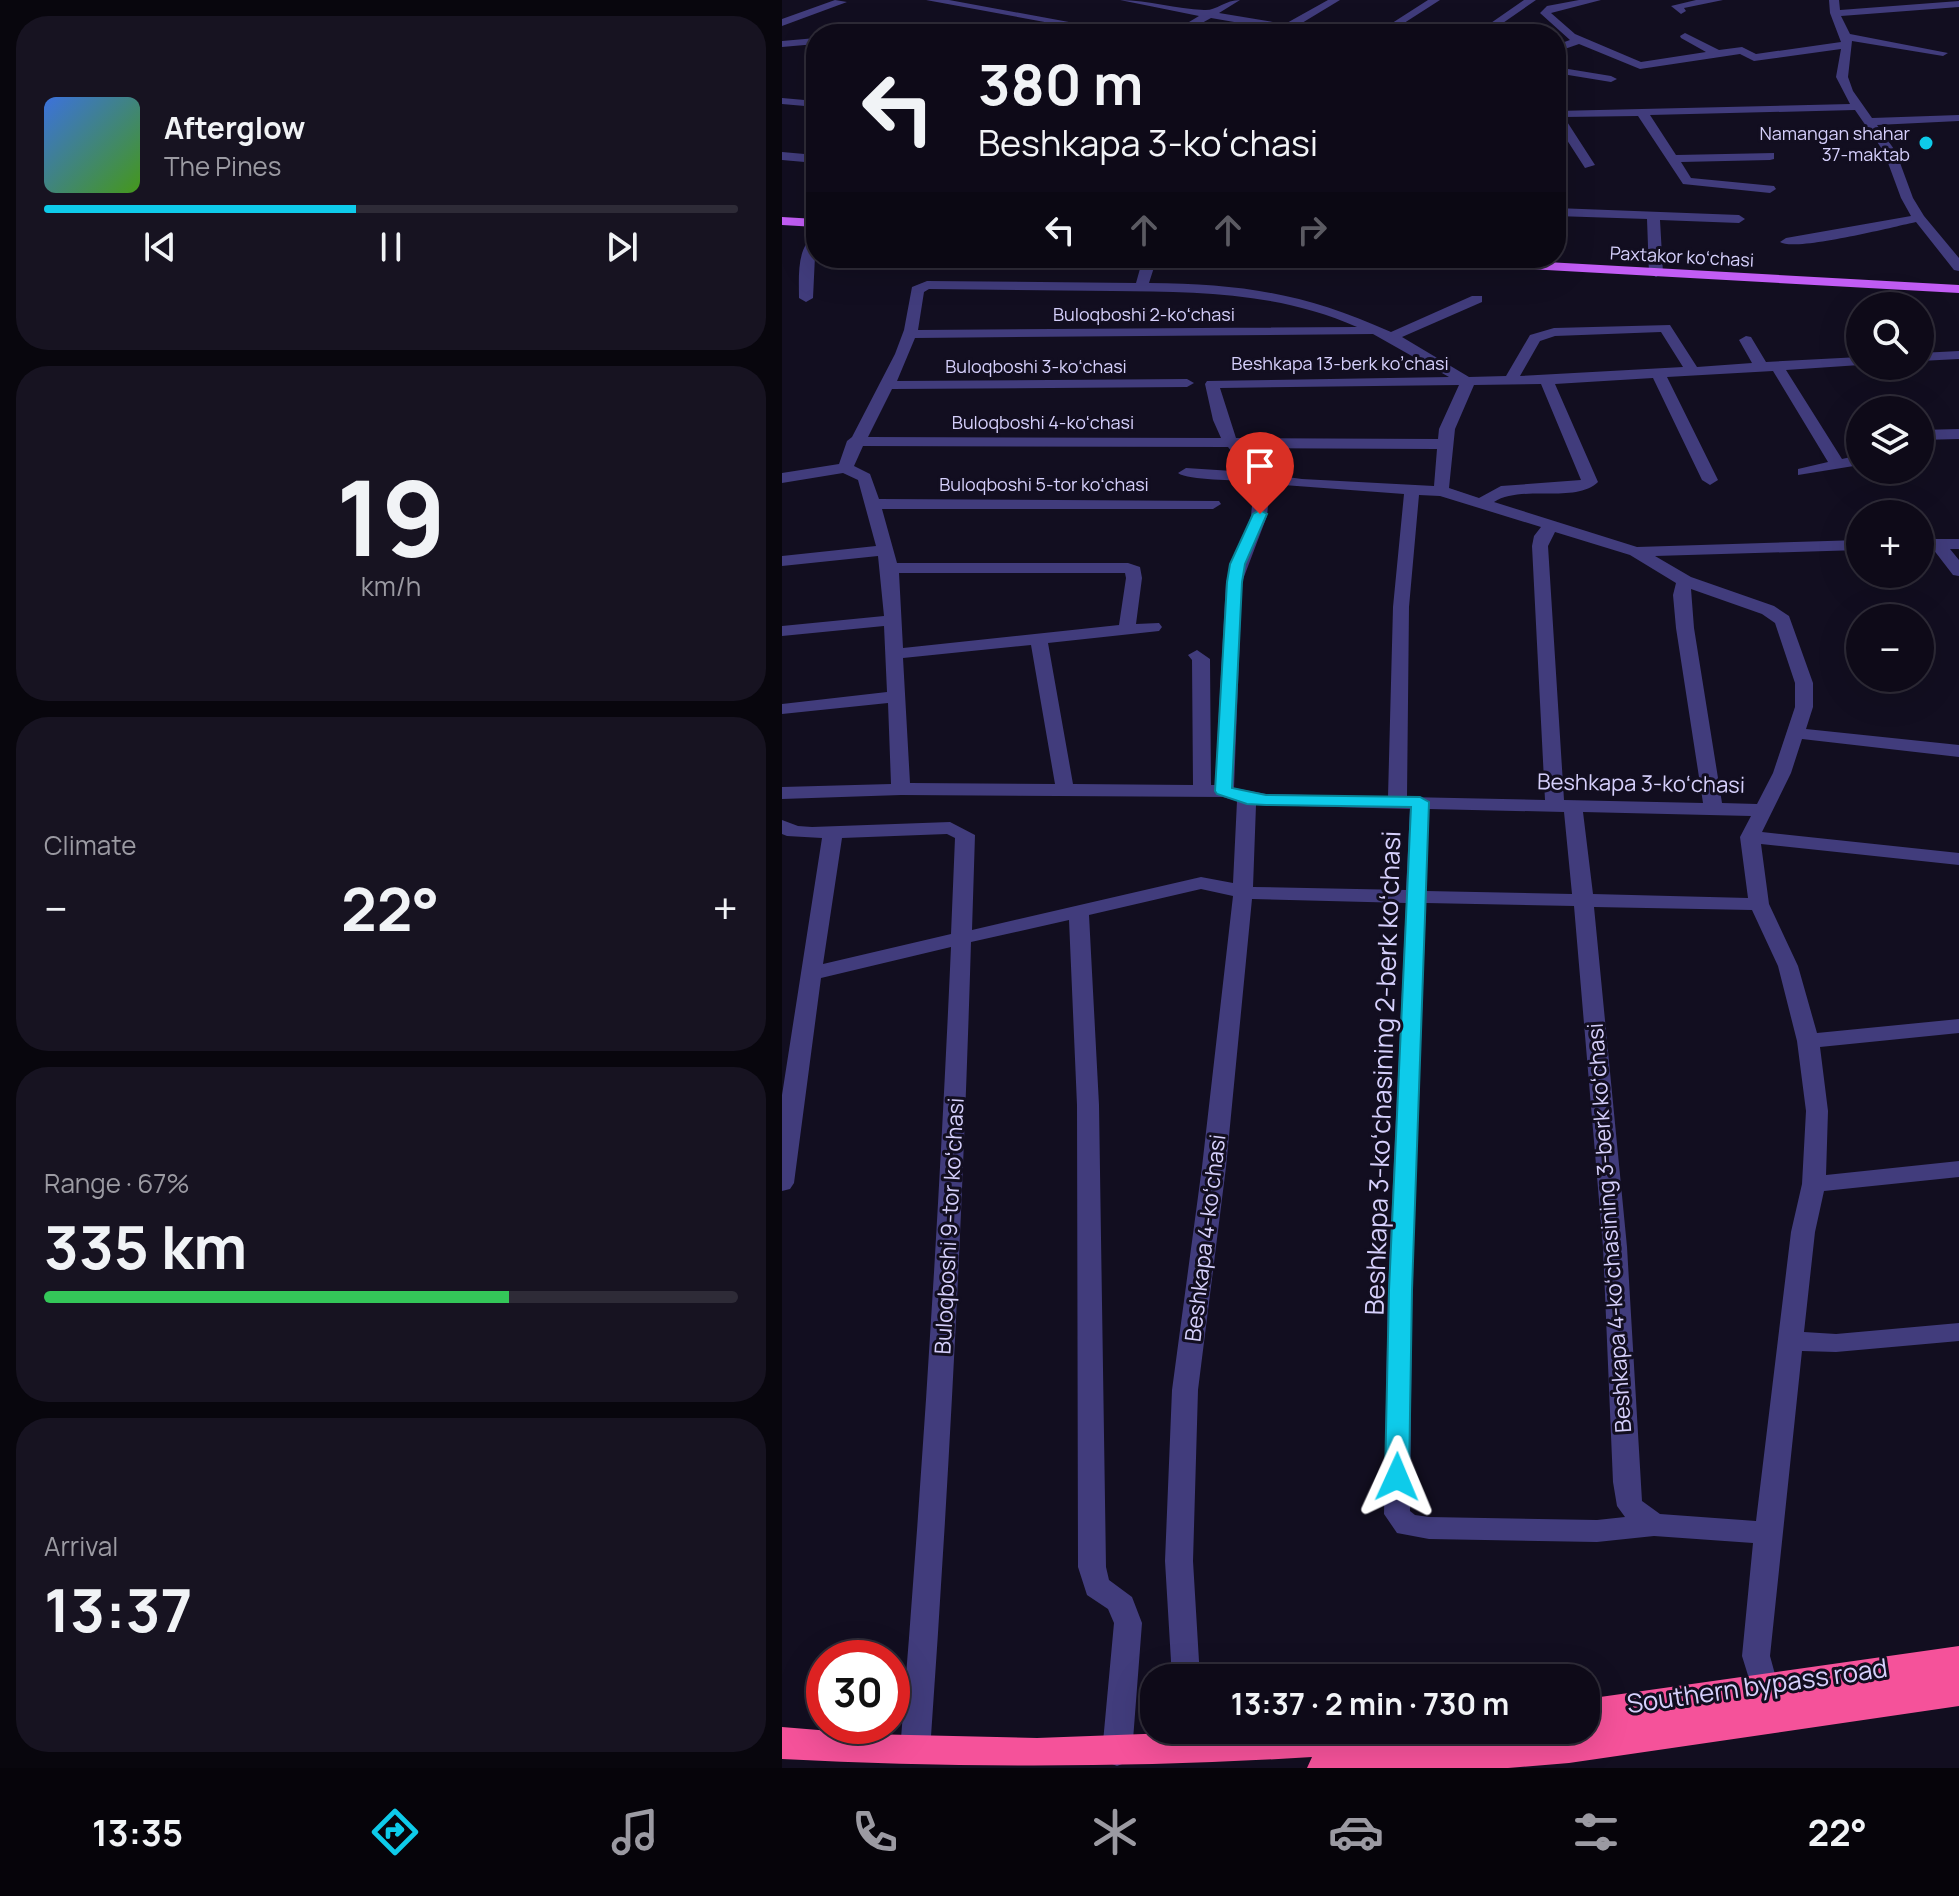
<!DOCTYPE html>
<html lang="en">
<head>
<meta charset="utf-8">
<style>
	body { margin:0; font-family:Manrope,sans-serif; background:#171321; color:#f1f3f6; height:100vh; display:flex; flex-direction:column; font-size:30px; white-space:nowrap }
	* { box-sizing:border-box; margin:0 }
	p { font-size:26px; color:#9b9aa2 }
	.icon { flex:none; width:44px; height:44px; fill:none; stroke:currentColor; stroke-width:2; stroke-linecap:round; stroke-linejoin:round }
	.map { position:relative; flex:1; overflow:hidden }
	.panel { display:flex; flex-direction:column; gap:16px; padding:16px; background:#08060d; width:782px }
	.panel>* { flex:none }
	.guide { position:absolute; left:24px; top:24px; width:760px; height:244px; border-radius:32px; box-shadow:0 8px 32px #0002,0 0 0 2px #2e2b37; background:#0e0a18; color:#f1f3f6; overflow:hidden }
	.buttons { position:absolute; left:1064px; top:292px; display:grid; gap:16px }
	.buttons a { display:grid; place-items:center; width:88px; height:88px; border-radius:50%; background:#0e0a18; box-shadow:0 8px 32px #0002,0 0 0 2px #2e2b37; font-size:40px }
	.speed { position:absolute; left:24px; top:1640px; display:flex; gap:16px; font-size:40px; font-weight:700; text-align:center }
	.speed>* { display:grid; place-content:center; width:104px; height:104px; border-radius:50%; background:#0e0a18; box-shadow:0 8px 32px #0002,0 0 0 2px #2e2b37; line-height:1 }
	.speed .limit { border:12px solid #d22; background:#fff; color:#111 }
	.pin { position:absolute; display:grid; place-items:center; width:68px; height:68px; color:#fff; margin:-82px -34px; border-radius:50% 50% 50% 0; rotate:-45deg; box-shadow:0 0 8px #0007 }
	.pin .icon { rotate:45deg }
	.me { position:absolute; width:88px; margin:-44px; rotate:1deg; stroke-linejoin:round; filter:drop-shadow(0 0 6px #0008) }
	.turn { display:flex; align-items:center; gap:28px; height:168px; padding:0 40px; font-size:36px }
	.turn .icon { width:104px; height:104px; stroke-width:2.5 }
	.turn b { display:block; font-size:56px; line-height:68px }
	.lanes { display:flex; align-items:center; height:76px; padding:0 40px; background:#0003; justify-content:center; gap:40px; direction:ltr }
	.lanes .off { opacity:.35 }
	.big { font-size:60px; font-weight:700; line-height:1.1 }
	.panel .widget { flex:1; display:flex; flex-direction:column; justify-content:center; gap:12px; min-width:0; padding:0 28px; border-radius:32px; background:#171321 }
	.panel .dial { align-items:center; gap:0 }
	.dial b { font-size:104px; line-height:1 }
	.song { display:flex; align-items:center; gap:24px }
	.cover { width:96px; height:96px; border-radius:12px; background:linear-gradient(135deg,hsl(220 70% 55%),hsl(100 70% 35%)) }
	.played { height:8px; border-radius:4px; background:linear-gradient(90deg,#0ecbea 45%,#2e2b37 45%) }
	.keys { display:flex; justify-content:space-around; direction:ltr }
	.heat { display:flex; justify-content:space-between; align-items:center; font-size:44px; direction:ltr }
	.charge { height:12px; border-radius:6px; background:linear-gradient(90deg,#34c759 67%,#2e2b37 0) }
	.trip { position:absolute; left:358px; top:1664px; width:460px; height:80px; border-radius:32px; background:#0e0a18; box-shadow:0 8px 32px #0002,0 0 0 2px #2e2b37; font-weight:700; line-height:80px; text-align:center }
	.tabs { display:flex; height:128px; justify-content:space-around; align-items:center; background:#06040a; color:#9b9aa2 }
	.tabs .icon { width:56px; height:56px }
	.tabs .on { color:#0ecbea }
	.tabs b { font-size:36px; color:#f1f3f6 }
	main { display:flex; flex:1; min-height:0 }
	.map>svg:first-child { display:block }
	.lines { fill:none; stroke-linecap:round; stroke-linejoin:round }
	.minor { fill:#413c7c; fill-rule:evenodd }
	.major { fill:#c25df5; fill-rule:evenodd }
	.highway { fill:#f5529a; fill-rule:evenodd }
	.route { fill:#0ecbea; stroke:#098498; stroke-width:2 }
	.poi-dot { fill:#0ecbea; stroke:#120e20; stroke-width:3 }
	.labels { text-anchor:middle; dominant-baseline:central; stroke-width:6; stroke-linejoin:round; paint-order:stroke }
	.far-poi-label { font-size:18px; fill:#d6d0fc; stroke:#120e20; text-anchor:end }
	.far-street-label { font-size:18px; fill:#d6d0fc; stroke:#120e20 }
	.street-label { font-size:22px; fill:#d6d0fc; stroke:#120e20 }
	.near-street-label { font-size:26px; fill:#d6d0fc; stroke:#120e20 }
</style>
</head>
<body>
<main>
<section class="panel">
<div class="widget">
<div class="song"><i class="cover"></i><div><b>Afterglow</b><p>The Pines</p></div></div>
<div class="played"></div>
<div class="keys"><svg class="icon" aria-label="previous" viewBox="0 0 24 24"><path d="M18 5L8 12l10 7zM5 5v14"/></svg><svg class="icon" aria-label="pause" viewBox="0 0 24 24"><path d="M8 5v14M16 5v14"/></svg><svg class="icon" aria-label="next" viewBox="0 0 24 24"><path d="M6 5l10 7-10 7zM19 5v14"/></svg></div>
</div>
<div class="widget dial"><b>19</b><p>km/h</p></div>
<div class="widget"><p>Climate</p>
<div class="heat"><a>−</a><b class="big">22°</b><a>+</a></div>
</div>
<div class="widget"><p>Range · 67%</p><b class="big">335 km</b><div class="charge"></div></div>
<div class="widget"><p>Arrival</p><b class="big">13:37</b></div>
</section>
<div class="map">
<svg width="1177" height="1768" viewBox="0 0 1177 1768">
	<rect width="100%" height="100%" fill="#120e20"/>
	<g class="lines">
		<!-- minor -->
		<path class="minor" d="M53,0L65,2L0,26V19Z
			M144,0H167L352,34H328Z
			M338,0C367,0 394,9 422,10C434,11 443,0 458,0L437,13L503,24L546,0H558L515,26L547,34H523L429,18L400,34H387L417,16Z
			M646,0H658L605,34H593Z
			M742,0H754L705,34H693Z
			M797,0H819L769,13L793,34L859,62L924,52L899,38L898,36L903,33L937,50L960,47L974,54L1059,42L1048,13L1047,0H1057L1058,10L1177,1V7L1059,16L1068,34L1166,53L1161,56L1070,41L1066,77L1071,91L1090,118L1177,115V121L1095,125L1114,152L1131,198L1142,216L1177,258V271L1172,270L1134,222C1111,227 1012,252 998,242L1004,238L1129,216L1119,198L1102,152L1073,110L868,115L894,155L992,153V159L988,160L899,162L909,178L992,186L994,189L988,193L901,184L856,116L782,117L813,165L803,168L774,123V111L1068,104L1054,77L1059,49L972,61L958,54L858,69L797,44L774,52V45L788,40L758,13L765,6Z
			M914,0H941L902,8L904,11L899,14L889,6Z
			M108,23L152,31L157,34L109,29L97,34H83Z
			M34,38V44L0,47V41Z
			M774,67L829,76L835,79L829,82L774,73Z
			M0,98L34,101V107L0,104Z
			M0,152L34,155V163L0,160Z
			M774,208L957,215L963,219L957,223L878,220L881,273L874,277L867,273L865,219L774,216Z
			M34,235L31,298L24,302L17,298C17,278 14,245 34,235Z
			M361,258H375L367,283C461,284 522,293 609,332L690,296H700V302L620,337L687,377L724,376L748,335L772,328L888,325L915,367L970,363L957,340L964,336L969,337L984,362L1078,357V365L1004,370L1060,459L1078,455V465L1016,475V469L1046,462L991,371L885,377L936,480L928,485L920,480L871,378L773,384L816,482C793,504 740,484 712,502L855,547L1078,540V550L873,556L909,577L992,606L1007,616L1031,683V707L1024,729L1177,745V757L1020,739L1009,773L980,832L1177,853V865L979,844L987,904L1016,966L1035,1033L1177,1019V1033L1038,1047L1046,1111L1044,1175L1177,1161V1177L1042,1191L1033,1232L1022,1332L1054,1334L1177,1323V1341L1054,1352L1020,1351L988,1656L997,1689L993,1698L983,1701L973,1698L960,1656L971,1543L872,1536L815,1542L647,1539L615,1533L602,1514L606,1290L624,903L470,899L444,1167L416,1390L411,1561L418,1678H390L383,1561L390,1390L420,1167L451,896L419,889L307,915L317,1105L324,1567L327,1580L350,1597L360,1623L350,1753L345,1762L335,1766L325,1762L320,1753L332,1623L326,1609L305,1595L296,1567L295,1105L287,920L189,942C181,1212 167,1482 148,1751L143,1760L133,1764L123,1760L118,1751C140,1483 157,1216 169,947L39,978L12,1183L8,1189L0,1191V1095L40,838L5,836L0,834V820L16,826L30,827L168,822L193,835L190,930L419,877L451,883L455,801L441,797L119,795L0,799V787L109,784L106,703L0,714V704L105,692L102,626L0,636V626L102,616L96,556L0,566V556L94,546L76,480L61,473L0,483V473L57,464L65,441L70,437L113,354L122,330L130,287L145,281L354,283ZM147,289C208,290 269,290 330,291C415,292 496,292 575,327L136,330L142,292ZM879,332L901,367L738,376L758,341L773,336ZM591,334L667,377L425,381L423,384L431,420L439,438L86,437L110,389L405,387L412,383L405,379L115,381L133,338ZM759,384L799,480L719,486L697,498L667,488L673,429L692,385ZM677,385L657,429L656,439L454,438L438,388ZM81,446L446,447L466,472L404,468L396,473C407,481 454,479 471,482L472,485L469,516L444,582L433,785H429L428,659L415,650L406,655L410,660L411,785L291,784L266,643L377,631L380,627L377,623L354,624L360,578L358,567L346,563H115L100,509H431L439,504L437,501L97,499L88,474L72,466ZM462,448L655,449L652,486L520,479L483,474ZM488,484L622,494L611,607L606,797L484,794L452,788L460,582L485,516ZM637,495L658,496L759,527L752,536L750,546L763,800L625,797L627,607ZM773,532L848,555L894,583L891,595L894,628L921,803L782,800L766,546ZM117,573H343L344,578L337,625L121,648ZM909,589L980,614L993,623L1013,683V707L991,773L975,804L940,803L912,628ZM249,645L273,784L128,783L121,658ZM474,805L628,809L624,890L471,887ZM647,809L782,812L790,894L644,891ZM801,812L969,816L958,837L966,898L811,894ZM165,834L173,838L169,934L41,964L60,838ZM644,903L792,906L821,1247L831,1482L835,1506L843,1517L815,1520L647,1517L633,1515L628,1511L630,1290ZM812,907L970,910L996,966L1015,1041L1024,1111L1020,1184L1009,1232L974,1521L878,1514L860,1501L845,1247Z
			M1177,351V359L1138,361V353Z
			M1177,429V439L1138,440V430Z
			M1138,539H1177V549H1168L1177,560V576L1171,575L1151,549H1138Z"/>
		<!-- major -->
		<path class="major" d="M0,217L34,219V227L0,225Z
			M613,258H691L1177,285V293L620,262Z"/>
		<!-- highway -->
		<path class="highway" d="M1177,1646V1676L1001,1701L1177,1676V1706L787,1763L726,1768H525L530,1757C353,1768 177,1768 0,1759V1727L85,1734L255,1738L468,1730H698L693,1739L804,1730V1699Z"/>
	</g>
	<!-- route -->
	<path class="route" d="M478,510L485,514L463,564L460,582L450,788L484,795L638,797L647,802L630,1290L627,1477L624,1484L615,1486L606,1484L603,1477L607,1290L629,807L484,805L465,804L435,794L433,791L445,582L448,564L471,514Z"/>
	<!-- markers -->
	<circle class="poi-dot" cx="1144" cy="143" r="8"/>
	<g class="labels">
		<!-- far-poi labels -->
		<g class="far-poi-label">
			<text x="1128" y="133">Namangan shahar<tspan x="1128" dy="21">37-maktab</tspan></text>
		</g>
		<!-- far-street labels -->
		<g class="far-street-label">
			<text transform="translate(900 256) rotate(3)">Paxtakor koʻchasi</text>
			<text x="362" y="314">Buloqboshi 2-koʻchasi</text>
			<text x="558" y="363">Beshkapa 13-berk koʼchasi</text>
			<text x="254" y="366">Buloqboshi 3-koʻchasi</text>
			<text x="261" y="422">Buloqboshi 4-koʻchasi</text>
			<text x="262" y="484">Buloqboshi 5-tor koʻchasi</text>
		</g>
		<!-- street labels -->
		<g class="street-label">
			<text transform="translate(859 783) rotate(1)">Beshkapa 3-koʻchasi</text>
			<text transform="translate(167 1226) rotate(-87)">Buloqboshi 9-tor koʻchasi</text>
			<text transform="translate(827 1228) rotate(-94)">Beshkapa 4-koʻchasining 3-berk koʻchasi</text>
			<text transform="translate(423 1238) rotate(-83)">Beshkapa 4-koʻchasi</text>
		</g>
		<!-- near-street labels -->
		<g class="near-street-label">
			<text transform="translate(600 1073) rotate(-88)">Beshkapa 3-koʻchasining 2-berk koʻchasi</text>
			<text transform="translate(975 1685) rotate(-8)">Southern bypass road</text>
		</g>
	</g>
</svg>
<div class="buttons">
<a><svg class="icon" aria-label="search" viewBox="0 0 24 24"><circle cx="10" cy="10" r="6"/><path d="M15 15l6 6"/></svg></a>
<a><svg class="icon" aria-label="layers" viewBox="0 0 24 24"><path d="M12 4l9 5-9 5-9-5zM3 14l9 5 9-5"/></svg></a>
<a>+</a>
<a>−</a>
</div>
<div class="speed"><div class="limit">30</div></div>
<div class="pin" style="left:478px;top:514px;background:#d93025"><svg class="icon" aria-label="arrive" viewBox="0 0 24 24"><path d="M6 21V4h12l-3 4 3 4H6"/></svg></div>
<svg class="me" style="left:615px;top:1477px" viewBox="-20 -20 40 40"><path d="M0-17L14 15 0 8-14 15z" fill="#0ecbea" stroke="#fff" stroke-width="4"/></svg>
<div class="trip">13:37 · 2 min · 730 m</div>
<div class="guide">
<div class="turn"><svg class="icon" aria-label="left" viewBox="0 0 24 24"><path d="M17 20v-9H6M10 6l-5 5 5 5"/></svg><div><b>380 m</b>Beshkapa 3-koʻchasi</div></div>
<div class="lanes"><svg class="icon" aria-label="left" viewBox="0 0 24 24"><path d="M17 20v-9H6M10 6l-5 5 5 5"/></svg><svg class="icon off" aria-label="ahead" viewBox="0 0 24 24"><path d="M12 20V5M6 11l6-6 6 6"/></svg><svg class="icon off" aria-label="ahead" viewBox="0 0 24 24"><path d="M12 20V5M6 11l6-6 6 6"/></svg><svg class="icon off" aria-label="right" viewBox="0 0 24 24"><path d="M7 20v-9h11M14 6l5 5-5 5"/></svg></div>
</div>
</div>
</main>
<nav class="tabs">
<b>13:35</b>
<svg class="icon on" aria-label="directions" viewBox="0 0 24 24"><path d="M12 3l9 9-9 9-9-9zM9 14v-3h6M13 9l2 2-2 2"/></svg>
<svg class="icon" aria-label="music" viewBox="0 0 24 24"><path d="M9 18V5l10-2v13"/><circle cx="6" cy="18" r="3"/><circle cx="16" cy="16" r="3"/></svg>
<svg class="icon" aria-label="phone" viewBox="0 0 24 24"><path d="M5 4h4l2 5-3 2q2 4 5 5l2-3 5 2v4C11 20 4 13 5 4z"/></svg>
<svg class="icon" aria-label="climate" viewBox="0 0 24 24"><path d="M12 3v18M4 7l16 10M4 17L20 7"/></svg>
<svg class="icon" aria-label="car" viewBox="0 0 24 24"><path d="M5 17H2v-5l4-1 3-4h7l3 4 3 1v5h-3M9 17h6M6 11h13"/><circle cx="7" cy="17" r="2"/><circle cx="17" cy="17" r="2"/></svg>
<svg class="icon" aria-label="filters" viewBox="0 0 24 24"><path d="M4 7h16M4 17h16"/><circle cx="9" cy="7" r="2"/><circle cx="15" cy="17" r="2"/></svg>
<b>22°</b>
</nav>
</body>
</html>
